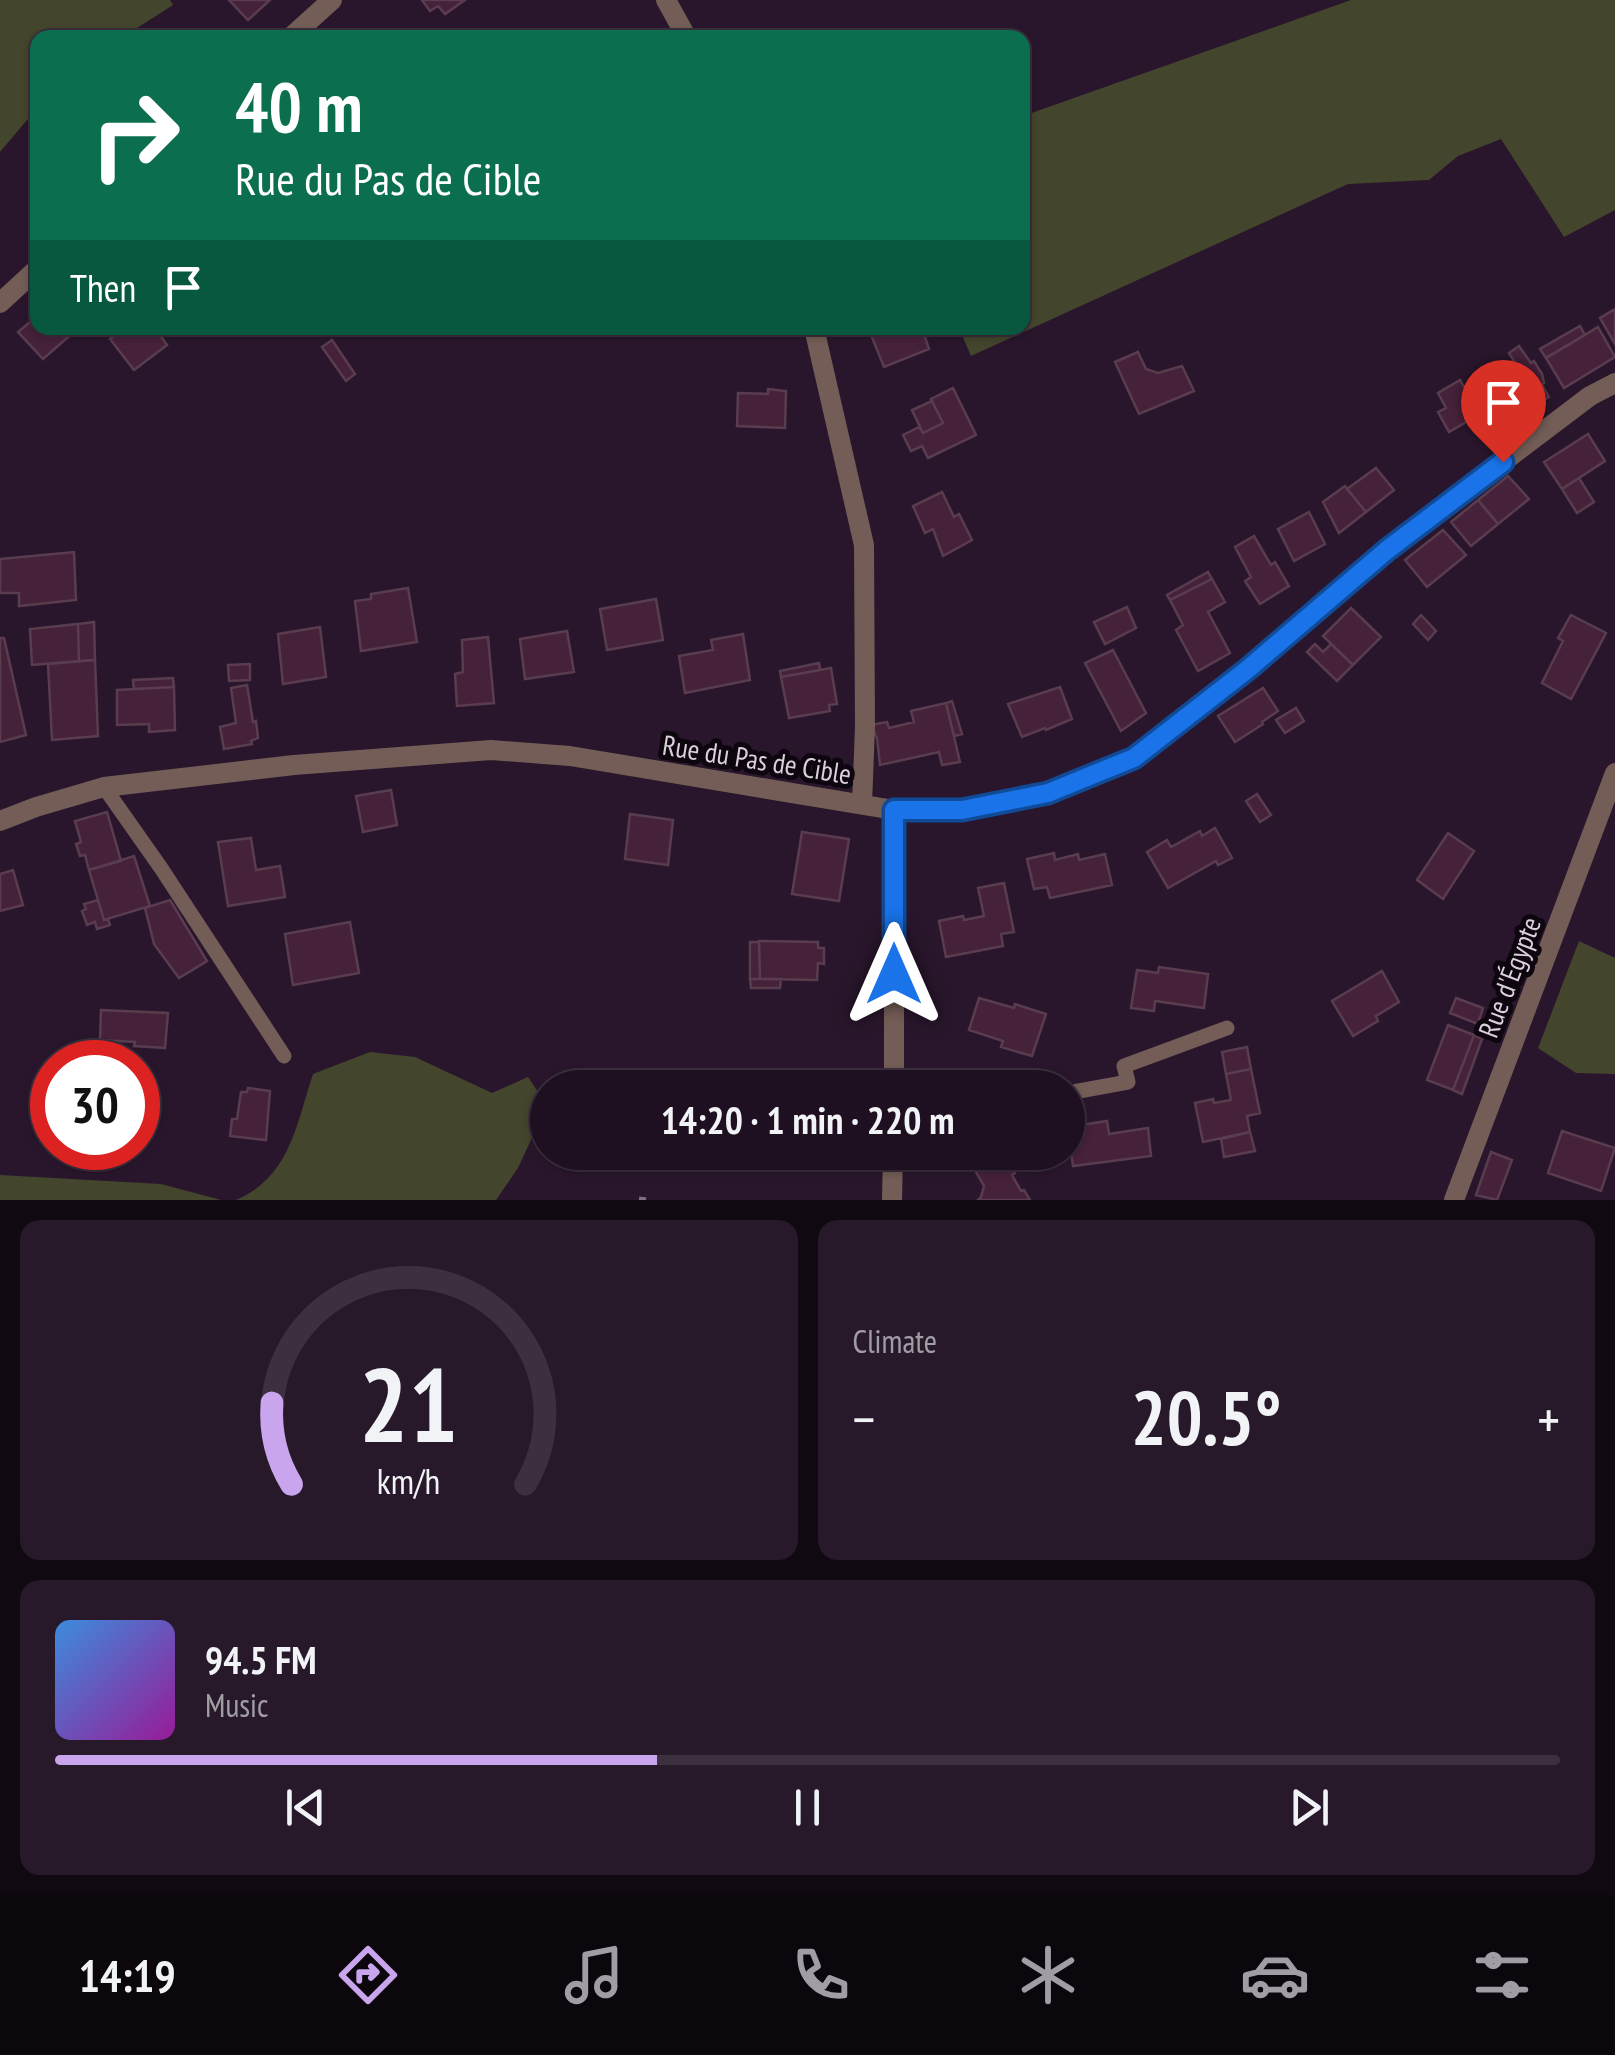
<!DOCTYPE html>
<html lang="en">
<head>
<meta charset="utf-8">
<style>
	body { margin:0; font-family:"PT Sans Narrow",sans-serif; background:#27192a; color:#f1f3f6; height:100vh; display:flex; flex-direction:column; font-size:38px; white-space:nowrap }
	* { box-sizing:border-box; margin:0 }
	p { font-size:32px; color:#a19da5 }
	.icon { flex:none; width:55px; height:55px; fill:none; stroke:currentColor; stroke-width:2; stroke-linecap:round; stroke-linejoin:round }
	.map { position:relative; height:1200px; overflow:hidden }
	.details { display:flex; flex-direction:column; gap:20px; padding:20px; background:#110912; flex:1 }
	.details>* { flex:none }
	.hud { position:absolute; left:30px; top:30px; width:1000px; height:305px; border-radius:20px; box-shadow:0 2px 8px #0004,0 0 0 2px #3c303f; background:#0b6e4f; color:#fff; overflow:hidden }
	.speed { position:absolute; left:30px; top:1040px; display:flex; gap:20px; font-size:50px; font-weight:700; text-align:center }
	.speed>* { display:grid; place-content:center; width:130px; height:130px; border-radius:50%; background:#1f1021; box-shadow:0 2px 8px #0004,0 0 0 2px #3c303f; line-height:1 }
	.speed .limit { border:15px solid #d22; background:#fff; color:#111 }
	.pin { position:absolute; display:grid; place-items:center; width:85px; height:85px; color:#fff; margin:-102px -42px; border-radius:50% 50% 50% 0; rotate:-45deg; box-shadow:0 0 10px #0007 }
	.pin .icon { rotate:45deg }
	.me { position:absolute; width:110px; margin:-55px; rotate:0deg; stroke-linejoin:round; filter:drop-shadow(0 0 8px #0008) }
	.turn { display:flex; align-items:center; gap:35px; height:210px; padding:0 40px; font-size:45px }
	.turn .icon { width:130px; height:130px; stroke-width:2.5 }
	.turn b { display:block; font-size:70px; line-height:85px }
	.then { display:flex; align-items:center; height:95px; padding:0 40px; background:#0003; gap:20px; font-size:38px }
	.big { font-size:75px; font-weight:600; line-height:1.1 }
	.details .card { flex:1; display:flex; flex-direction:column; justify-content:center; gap:15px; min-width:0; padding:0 35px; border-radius:20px; background:#27192a }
	.details .dial { align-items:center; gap:0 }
	.dial svg { height:260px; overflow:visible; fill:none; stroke:#3c303f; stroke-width:7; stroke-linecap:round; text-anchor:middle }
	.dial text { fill:#f1f3f6; stroke:none }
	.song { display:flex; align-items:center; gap:30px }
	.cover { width:120px; height:120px; border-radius:15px; background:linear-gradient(135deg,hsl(210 70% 55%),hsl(300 70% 35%)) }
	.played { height:10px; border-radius:5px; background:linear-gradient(90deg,#c9a5ee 40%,#3c303f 40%) }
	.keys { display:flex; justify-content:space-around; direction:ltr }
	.heat { display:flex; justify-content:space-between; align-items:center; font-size:55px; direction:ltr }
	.details .tiles { flex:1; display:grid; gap:20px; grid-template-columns:1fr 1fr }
	.card:last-child { grid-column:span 2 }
	.trip { position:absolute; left:530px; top:1070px; width:555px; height:100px; border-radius:50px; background:#1f1021; box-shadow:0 2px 8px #0004,0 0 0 2px #3c303f; font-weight:600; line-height:100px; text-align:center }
	.menu { display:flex; height:160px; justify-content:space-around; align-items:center; background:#0c060d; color:#a19da5 }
	.menu .icon { width:70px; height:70px }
	.menu .active { color:#c9a5ee }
	.menu b { font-size:45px; color:#f1f3f6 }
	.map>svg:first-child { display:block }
	.green { fill:#43462c }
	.building { fill:#46213a; stroke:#593d4e; stroke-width:2.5 }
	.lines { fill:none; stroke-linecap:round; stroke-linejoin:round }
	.path { stroke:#807082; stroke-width:5; stroke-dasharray:8 5; stroke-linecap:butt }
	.service { stroke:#735d56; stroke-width:15 }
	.minor { stroke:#735d56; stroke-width:20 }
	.route-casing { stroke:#114b97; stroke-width:25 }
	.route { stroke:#1a73e8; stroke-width:18 }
	.labels { text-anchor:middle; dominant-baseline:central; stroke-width:10; stroke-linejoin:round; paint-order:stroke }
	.street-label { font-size:28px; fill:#dbcfdd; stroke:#0d060e }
</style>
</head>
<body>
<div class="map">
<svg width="1615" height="1200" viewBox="0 0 1615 1200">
	<rect width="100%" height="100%" fill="#29162c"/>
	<!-- green -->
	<path class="green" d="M0,0H170L173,5L123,37L38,38L37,115L33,113L0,152Z
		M1351,0H1615V210L1564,237L1501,139L1458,156L1429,180L1348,184L971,356L959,328H1022L1023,116Z
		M1579,941L1615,958V1074L1576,1073L1538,1048Z
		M370,1052L415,1057L492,1093L528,1077L547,1105L518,1168L496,1200H236C290,1177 296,1125 313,1074Z
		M0,1175L161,1184L221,1200H0Z"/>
	<!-- building -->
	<path class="building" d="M229,0H270L248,20Z
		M422,0H465L445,14L438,6L430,11Z
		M1615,309V344L1600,318Z
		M38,315V328H70L74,332L43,359L18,332Z
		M1580,326L1585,335L1546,358L1540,349Z
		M1598,327L1615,357L1564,388L1546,358Z
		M136,328H155L167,345L134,370L110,339L121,330L126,335Z
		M875,328H922L929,349L884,367L869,330Z
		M332,340L355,374L346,381L322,347Z
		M1519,346L1531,363L1534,361L1542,374L1544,383L1542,385L1549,397L1540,402L1509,353Z
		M1138,352L1146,369L1158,373L1182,366L1194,391L1139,414L1115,362Z
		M1460,380L1464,387L1475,381L1479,389L1496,380L1506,398L1500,403L1505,412L1496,417L1490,408L1449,432L1438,412L1446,408L1438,393Z
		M953,388L976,435L928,458L922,446L911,451L903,435L919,427L923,433L943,423L931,399Z
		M768,389L786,391L785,428L737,426L738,393L768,394Z
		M932,401L943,423L923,433L912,410Z
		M1588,434L1605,461L1562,489L1544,462Z
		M1376,468L1394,490L1366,512L1347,489Z
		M1508,476L1529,499L1498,524L1478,500Z
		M1579,478L1594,502L1577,513L1562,489Z
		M1345,486L1366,512L1339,533L1323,502Z
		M942,492L954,517L959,514L972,540L943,556L933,529L925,533L913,506Z
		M1478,500L1498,524L1471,546L1451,522Z
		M1309,512L1325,544L1294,561L1278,529Z
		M1443,530L1466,555L1427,587L1405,560Z
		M1254,536L1271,565L1275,562L1289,586L1260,604L1245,581L1251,577L1235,547Z
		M74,552L76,600L19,606V593H0V559Z
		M1208,572L1212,579L1170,600L1167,595Z
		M1212,579L1225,602L1208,612L1230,653L1198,671L1176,630L1183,625L1170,600Z
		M408,588L417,642L361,651L355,601L371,599V594Z
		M656,599L663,640L607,650L600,609Z
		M1127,607L1136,628L1105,644L1094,622Z
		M1351,608L1381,637L1353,665L1323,636Z
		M1421,615L1436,631L1428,640L1413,624Z
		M1571,615L1606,633L1571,699L1542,683L1563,641L1558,638Z
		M94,622L95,660L79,661L78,624Z
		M78,624L79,661L32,665L30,629Z
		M320,627L326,677L283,684L278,634Z
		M567,631L574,672L525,679L520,639Z
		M743,634L750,680L685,693L679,656L713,650L711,640Z
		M488,637L494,703L457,706L455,674L463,672L462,640Z
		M0,638H4L26,735L0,742Z
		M1315,644L1323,652L1331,644L1353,665L1337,681L1307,652Z
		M1113,650L1146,713L1121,731L1085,663Z
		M95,660L98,736L52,740L48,664Z
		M819,663L820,670L781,677L780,671Z
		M250,664V680L229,681L228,665Z
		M831,668L837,704L829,705L830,711L789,718L781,677Z
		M173,678L174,687L134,689L133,680Z
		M247,685L253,722L256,721L258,738L251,741L252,744L224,749L220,727L236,723L231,688Z
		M174,687L175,730L149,732V724L117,725V690Z
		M1060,687L1072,719L1046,730L1045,728L1022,737L1008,704Z
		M1263,688L1278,711L1262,722L1263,724L1235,742L1218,716Z
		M952,701L962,734L954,736L946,703Z
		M946,703L960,762L942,765L939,752L880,765L877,738L871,725L887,722L889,728L914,722L911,711Z
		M1296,708L1304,721L1285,733L1276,720Z
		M391,790L397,825L363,832L356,796Z
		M1257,794L1271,815L1260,822L1246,801Z
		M107,812L121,861L89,870L85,855L80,856L76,844L81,842L75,821Z
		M630,814L673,820L668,865L625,859Z
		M1215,828L1232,858L1218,865L1216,861L1168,888L1147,852L1167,840L1171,847L1200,831L1202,836Z
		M802,832L849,839L839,901L792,894Z
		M1448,833L1474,851L1443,899L1417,880Z
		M251,838L256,870L280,866L285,897L228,906L218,842Z
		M1054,853L1055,860L1078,854L1079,860L1105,854L1112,885L1050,898L1047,887L1034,889L1027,859Z
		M134,856L150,906L104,920L89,870Z
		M13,870L23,905L0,911V874Z
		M1004,883L1014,932L1001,934L1003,946L946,957L939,921L963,916L964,920L984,916L978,888Z
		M98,900L104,920L108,919L110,925L97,929L95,922L87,925L82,911L86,909L84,904Z
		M170,900L207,961L179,978L154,944L145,908Z
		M350,922L359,973L293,985L285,934Z
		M759,941L818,942V948H824V964L818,963L817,980L760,979Z
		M750,942H759L760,979H750Z
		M1159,967L1208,974L1204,1008L1155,1001L1154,1011L1131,1008L1137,970L1158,973Z
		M1382,971L1399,1002L1376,1016L1378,1021L1353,1036L1332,1001Z
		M750,979H781L780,988H751Z
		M979,998L1014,1008L1015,1004L1046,1014L1032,1056L1001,1047L1003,1041L969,1030Z
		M1456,998L1483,1008L1478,1024L1450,1013Z
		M101,1010L168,1013L165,1048L134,1046L135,1042L100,1040Z
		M1448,1025L1474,1035L1453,1090L1427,1080Z
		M1474,1035L1482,1039L1462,1094L1453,1090Z
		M1247,1047L1251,1069L1226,1074L1222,1052Z
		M1251,1069L1260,1113L1247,1116L1250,1132L1203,1142L1195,1103L1213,1099L1214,1103L1231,1100L1226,1074Z
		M248,1088L270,1091L266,1140L230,1136L232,1119H237L241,1092H247Z
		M1107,1121L1109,1134L1148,1128L1151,1156L1073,1166L1068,1127Z
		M1562,1131L1615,1148L1601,1191L1548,1173Z
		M1250,1132L1255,1151L1224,1157L1221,1139Z
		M768,1152H814L813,1163L768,1155Z
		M814,1152H847L845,1168L813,1163Z
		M982,1152H1003L1015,1173L1012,1175L1021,1191L1024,1190L1030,1200H978L981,1197L984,1186L969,1160Z
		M1491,1152L1512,1160L1497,1200L1476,1195Z"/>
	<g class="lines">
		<!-- path -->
		<path class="path" d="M639,1199L646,1200"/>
		<!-- service -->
		<path class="service" d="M104,787L161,868L284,1056
			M1068,1093L1128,1082L1124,1066L1227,1028"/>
		<!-- minor -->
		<path class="minor" d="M666,0L687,38
			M290,38L332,0
			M0,303L38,268
			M814,328L864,545L865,727L862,804
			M0,821L36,807L104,787L294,765L491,750L570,756L894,810L962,811L1048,793L1134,758L1248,669L1387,550L1590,396L1615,383
			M894,1088V810
			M892,1200L893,1152
			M1454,1200L1615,773"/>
	</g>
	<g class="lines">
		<!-- route casing -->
		<g class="route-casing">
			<path id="route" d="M894,974V810H962L1048,793L1134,758L1248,669L1387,550L1503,462"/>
		</g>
		<!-- route -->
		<use href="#route" class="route"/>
	</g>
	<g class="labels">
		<!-- street labels -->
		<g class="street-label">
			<text transform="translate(757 759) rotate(9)">Rue du Pas de Cible</text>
			<text transform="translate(1509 977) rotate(-69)">Rue d'Égypte</text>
		</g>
	</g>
</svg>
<div class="speed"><div class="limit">30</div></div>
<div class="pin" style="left:1503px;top:462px;background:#d93025"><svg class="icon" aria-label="arrive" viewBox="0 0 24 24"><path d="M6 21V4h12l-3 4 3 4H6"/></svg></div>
<svg class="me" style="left:894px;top:974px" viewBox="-20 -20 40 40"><path d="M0-17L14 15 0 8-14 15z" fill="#1a73e8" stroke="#fff" stroke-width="4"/></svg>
<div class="trip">14:20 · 1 min · 220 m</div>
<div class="hud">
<div class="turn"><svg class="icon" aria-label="right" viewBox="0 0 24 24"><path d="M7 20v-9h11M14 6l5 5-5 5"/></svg><div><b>40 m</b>Rue du Pas de Cible</div></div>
<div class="then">Then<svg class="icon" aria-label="arrive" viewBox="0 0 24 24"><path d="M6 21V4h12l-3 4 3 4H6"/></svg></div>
</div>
</div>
<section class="details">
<div class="tiles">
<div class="card dial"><svg viewBox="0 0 100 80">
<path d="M14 69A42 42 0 1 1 86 69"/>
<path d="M14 69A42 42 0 0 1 8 44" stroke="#c9a5ee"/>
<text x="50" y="56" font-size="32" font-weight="700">21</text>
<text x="50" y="72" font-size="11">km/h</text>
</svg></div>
<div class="card"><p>Climate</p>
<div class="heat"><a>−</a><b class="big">20.5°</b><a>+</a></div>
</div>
<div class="card">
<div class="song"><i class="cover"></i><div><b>94.5 FM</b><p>Music</p></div></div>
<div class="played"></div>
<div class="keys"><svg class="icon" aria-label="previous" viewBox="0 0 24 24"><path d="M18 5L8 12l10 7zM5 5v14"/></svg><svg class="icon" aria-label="pause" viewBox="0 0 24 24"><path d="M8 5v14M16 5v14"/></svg><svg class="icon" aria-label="next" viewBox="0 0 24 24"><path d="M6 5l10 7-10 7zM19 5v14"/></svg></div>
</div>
</div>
</section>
<nav class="menu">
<b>14:19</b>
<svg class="icon active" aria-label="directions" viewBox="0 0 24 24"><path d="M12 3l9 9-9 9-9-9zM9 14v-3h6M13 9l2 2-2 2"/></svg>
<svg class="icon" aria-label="music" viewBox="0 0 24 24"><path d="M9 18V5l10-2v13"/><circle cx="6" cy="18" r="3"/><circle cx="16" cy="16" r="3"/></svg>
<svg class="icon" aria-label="phone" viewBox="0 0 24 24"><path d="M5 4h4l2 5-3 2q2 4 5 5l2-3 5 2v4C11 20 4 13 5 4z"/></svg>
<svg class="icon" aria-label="climate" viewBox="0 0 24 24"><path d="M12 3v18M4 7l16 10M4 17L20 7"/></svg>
<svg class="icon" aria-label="car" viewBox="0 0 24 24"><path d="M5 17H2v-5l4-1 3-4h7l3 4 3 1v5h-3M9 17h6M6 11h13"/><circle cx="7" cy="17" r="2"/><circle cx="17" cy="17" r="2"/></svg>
<svg class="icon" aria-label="filters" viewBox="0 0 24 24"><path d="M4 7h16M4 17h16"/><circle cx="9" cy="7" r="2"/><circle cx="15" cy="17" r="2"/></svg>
</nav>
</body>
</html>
